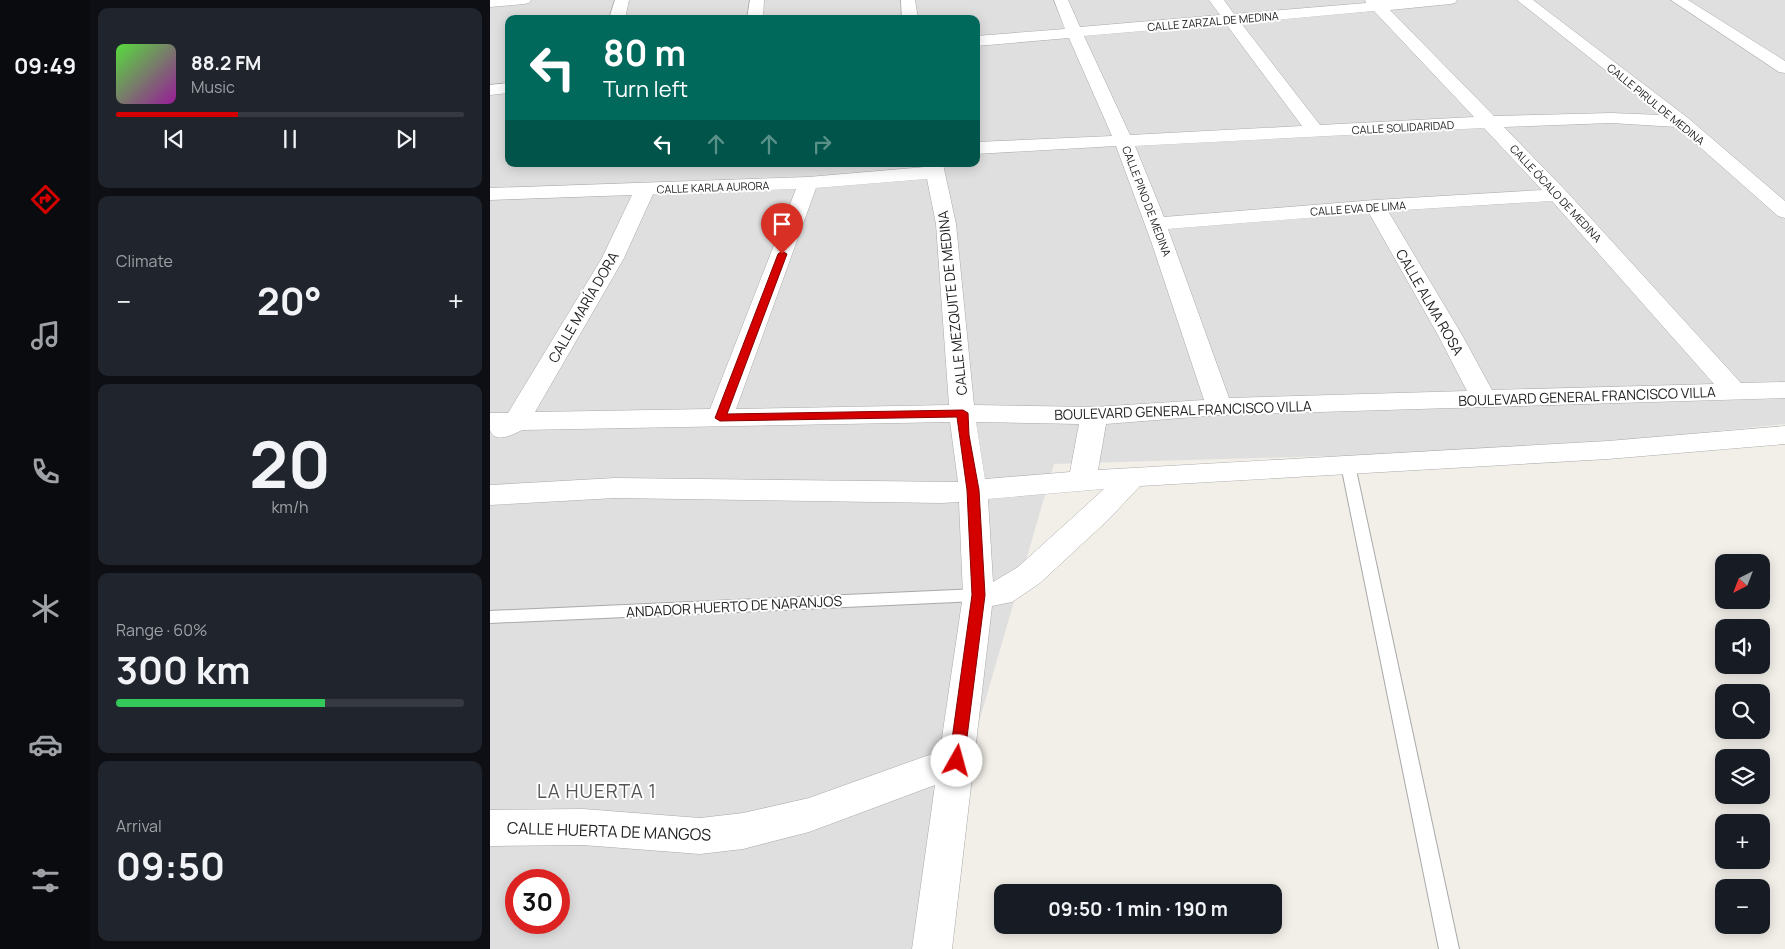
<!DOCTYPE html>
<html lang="en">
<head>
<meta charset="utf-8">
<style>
	body { margin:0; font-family:Manrope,sans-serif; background:#20242c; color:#f1f3f6; height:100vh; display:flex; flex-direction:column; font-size:19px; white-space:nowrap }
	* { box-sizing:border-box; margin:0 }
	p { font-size:16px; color:#9ea1a6 }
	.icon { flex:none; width:28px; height:28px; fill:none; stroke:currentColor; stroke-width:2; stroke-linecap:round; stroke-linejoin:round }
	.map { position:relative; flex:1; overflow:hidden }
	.details { display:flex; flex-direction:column; gap:8px; padding:8px; background:#0d0f14; width:400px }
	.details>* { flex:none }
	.hud { position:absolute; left:15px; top:15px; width:475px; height:152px; border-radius:10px; box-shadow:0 2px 12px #0003; background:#00695c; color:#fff; overflow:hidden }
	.needle { width:32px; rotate:222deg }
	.controls { position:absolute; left:1225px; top:554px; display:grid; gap:10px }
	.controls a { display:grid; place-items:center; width:55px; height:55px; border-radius:10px; background:#171b24; box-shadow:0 2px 12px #0003; font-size:25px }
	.speed { position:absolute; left:15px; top:869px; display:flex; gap:10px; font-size:25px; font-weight:700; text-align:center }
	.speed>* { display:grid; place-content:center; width:65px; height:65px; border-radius:50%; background:#171b24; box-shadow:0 2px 12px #0003; line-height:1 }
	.speed .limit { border:8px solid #d22; background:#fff; color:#111 }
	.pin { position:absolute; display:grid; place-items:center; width:42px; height:42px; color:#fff; margin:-51px -21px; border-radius:50% 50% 50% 0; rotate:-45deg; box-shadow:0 0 5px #0007 }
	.pin .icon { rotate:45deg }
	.me { position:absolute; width:55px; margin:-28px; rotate:7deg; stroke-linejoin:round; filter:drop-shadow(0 0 4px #0008) }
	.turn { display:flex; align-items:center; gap:18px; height:105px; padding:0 15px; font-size:22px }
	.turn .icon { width:65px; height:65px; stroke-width:2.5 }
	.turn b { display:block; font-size:35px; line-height:42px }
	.lanes { display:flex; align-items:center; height:48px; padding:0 15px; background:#0003; justify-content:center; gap:25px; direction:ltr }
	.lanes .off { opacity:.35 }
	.big { font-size:38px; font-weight:700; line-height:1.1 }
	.details .tile { flex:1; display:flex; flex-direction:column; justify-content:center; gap:8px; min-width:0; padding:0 18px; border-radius:10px; background:#20242c }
	.details .dial { align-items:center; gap:0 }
	.dial b { font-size:65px; line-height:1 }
	.song { display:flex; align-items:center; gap:15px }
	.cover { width:60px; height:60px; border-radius:8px; background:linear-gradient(135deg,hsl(110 70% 55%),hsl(300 70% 35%)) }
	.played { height:5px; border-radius:2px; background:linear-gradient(90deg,#d40000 35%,#363941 35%) }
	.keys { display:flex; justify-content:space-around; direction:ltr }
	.heat { display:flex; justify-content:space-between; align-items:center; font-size:28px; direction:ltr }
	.charge { height:8px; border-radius:4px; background:linear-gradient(90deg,#34c759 60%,#363941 0) }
	.trip { position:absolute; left:504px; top:884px; width:288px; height:50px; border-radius:10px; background:#171b24; box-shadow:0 2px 12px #0003; font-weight:700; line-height:50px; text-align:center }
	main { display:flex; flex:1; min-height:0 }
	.tab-bar { display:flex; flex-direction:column; width:90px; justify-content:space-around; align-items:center; background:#090b0e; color:#9ea1a6 }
	.tab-bar .icon { width:35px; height:35px }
	.tab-bar .active { color:#d40000 }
	.tab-bar b { font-size:22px; color:#f1f3f6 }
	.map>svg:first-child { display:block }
	.residential { fill:#e0dfdf; fill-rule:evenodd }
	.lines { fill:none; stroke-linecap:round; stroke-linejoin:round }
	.service-casing { stroke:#a9a9a9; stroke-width:2 }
	.minor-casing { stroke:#a9a9a9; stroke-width:1 }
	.service { fill:#fff; fill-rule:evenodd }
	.minor { fill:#fff; fill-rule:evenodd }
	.route { fill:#d40000; stroke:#8a0000 }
	.labels { text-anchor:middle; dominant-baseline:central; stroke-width:4; stroke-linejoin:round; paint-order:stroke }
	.far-street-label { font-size:11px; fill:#222; stroke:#fff }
	.street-label { font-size:14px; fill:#222; stroke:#fff }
	.near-street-label { font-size:16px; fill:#222; stroke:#fff }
	.near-quarter-label { font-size:19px; letter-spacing:1px; fill:#555; stroke:#fff }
</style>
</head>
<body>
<main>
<nav class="tab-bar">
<b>09:49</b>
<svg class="icon active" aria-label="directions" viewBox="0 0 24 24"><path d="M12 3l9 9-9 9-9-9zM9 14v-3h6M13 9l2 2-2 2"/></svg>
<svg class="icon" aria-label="music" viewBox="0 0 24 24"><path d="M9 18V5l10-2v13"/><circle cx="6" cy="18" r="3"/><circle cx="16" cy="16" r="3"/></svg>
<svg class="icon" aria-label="phone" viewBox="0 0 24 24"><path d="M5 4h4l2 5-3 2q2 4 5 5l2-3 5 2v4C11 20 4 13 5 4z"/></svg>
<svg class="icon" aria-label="climate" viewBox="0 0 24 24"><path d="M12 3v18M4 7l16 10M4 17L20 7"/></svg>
<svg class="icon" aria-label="car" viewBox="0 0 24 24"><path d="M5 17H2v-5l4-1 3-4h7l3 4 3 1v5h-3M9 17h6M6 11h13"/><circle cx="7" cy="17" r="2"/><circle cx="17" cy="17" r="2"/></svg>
<svg class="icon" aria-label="filters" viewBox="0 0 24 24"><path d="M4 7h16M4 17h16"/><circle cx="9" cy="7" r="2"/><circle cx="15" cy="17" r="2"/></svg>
</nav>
<section class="details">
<div class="tile">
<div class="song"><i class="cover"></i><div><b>88.2 FM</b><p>Music</p></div></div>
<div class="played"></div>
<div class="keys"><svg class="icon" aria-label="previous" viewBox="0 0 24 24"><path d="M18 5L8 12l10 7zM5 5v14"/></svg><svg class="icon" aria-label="pause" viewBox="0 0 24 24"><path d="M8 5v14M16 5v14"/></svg><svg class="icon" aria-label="next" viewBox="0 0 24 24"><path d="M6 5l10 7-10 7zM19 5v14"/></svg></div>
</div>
<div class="tile"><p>Climate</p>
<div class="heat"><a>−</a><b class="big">20°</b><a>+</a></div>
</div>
<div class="tile dial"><b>20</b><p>km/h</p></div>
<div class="tile"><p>Range · 60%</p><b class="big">300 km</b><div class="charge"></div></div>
<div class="tile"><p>Arrival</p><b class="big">09:50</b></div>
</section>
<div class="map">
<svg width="1295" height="949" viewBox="0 0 1295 949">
	<rect width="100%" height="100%" fill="#f2efe9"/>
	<!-- residential -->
	<path class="residential" d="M0,0H1295V424L1040,450L564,464L423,949H0ZM19,19H486V164H19ZM26,880H69V922H26Z"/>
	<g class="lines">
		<!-- service casing -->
		<g class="service-casing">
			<path id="service" d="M858,460L863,462L865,465L969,949H949L851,465L853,462Z
				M488,589L493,591L496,595L493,599L488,601L0,623V611Z"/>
		</g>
		<!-- minor casing -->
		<g class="minor-casing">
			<path id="minor" d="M0,0H41L39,3L34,4L0,7Z
				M125,0H139L135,19H119Z
				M260,0H274L273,19H257Z
				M411,0H425L428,19H412Z
				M564,0H578L590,27L730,15L719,0H734L744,14L876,3L875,0H967L965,3L960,4L900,10L1004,116L1121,113L1172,115L1027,0H1043L1198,118L1295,201V218L1288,216L1187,127L1121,123L1014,127L1076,191L1251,383L1295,382V398L729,415L616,424L608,470L1118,441L1295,426V444L1118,459L650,486L618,520L550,583L522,602L502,606L462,949H422L445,785L319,832L253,849L210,854L93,845L0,846V810L93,809L210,818L253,813L319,798L450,751L473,595L469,502L452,503L125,498L0,505V485L125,478L468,482L460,422L32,430C23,435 4,444 0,430C0,425 0,418 0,413H18L112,258L142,195L0,200V188L318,177L435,167V164H453L466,224L484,405L604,407L714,400L661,241L626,146L486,154V142L622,136L579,38L486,46V36L575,29ZM884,11L984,117L830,125L751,23ZM736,24L812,126L640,135L594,36ZM994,128L1052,190L885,200L674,217L645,146ZM437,179L446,224L459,405L246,409L326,188ZM306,189L220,409L45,412L134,258L163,194ZM1062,201L1224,384L1002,390L972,335L898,211ZM879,213L948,335L977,391L739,398L678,229ZM486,422L589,424L580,472L495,479ZM614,489L528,567L503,582L498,499Z
				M1181,0H1198L1295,61V73L1289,72Z
				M19,83V93L0,95V85Z"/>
		</g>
		<!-- service -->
		<use href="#service" class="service"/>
		<!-- minor -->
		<use href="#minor" class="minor"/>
	</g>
	<!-- route -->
	<path class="route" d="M292,251L297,254L237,414L473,410L478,413L479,435L489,490L495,595L474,761L472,766L467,768L461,766L459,761L482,595L477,490L467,417L230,421L225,418L288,254Z"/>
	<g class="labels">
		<!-- far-street labels -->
		<g class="far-street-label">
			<text transform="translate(723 21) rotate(-5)">CALLE ZARZAL DE MEDINA</text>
			<text transform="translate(1166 104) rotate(39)">CALLE PIRUL DE MEDINA</text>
			<text transform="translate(913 127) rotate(-3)">CALLE SOLIDARIDAD</text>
			<text transform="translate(223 187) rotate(-2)">CALLE KARLA AURORA</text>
			<text transform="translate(1066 193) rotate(47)">CALLE ÓCALO DE MEDINA</text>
			<text transform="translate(657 201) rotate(69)">CALLE PINO DE MEDINA</text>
			<text transform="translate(868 208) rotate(-4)">CALLE EVA DE LIMA</text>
		</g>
		<!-- street labels -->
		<g class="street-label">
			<text transform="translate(940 302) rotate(60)">CALLE ALMA ROSA</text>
			<text transform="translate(462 303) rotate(-96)">CALLE MEZQUITE DE MEDINA</text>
			<text transform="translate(93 307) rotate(-60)">CALLE MARÍA DORA</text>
			<text transform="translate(1097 396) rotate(-2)">BOULEVARD GENERAL FRANCISCO VILLA</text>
			<text transform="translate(693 410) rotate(-2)">BOULEVARD GENERAL FRANCISCO VILLA</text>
			<text transform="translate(244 606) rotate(-3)">ANDADOR HUERTO DE NARANJOS</text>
		</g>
		<!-- near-street labels -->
		<g class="near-street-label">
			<text transform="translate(119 831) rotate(2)">CALLE HUERTA DE MANGOS</text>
		</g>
		<!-- near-quarter labels -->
		<g class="near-quarter-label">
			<text x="107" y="791">LA HUERTA 1</text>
		</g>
	</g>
</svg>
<div class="controls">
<a><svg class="needle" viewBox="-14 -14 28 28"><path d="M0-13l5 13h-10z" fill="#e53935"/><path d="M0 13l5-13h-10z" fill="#9ea1a6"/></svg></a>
<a><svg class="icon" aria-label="sound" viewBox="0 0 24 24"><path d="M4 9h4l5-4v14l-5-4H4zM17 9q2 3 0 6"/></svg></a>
<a><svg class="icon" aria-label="search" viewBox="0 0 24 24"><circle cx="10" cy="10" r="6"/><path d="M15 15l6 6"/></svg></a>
<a><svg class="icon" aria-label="layers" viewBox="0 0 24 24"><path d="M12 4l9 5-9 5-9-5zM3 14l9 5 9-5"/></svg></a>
<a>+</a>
<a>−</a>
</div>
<div class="speed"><div class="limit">30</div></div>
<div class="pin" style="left:292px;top:254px;background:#d93025"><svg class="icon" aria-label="arrive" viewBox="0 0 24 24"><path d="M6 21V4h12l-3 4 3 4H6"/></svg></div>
<svg class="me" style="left:467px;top:761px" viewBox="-20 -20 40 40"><circle r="19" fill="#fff"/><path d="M0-13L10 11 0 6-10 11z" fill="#d40000"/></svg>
<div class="trip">09:50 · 1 min · 190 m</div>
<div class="hud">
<div class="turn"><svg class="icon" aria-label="left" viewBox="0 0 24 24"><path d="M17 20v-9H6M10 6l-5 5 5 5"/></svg><div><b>80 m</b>Turn left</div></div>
<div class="lanes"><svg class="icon" aria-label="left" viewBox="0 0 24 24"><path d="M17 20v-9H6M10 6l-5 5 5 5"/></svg><svg class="icon off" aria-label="ahead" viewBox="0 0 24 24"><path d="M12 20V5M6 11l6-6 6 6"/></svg><svg class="icon off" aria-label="ahead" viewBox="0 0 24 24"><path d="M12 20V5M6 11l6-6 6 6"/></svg><svg class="icon off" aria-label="right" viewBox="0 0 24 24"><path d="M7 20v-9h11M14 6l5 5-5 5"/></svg></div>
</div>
</div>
</main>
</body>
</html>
